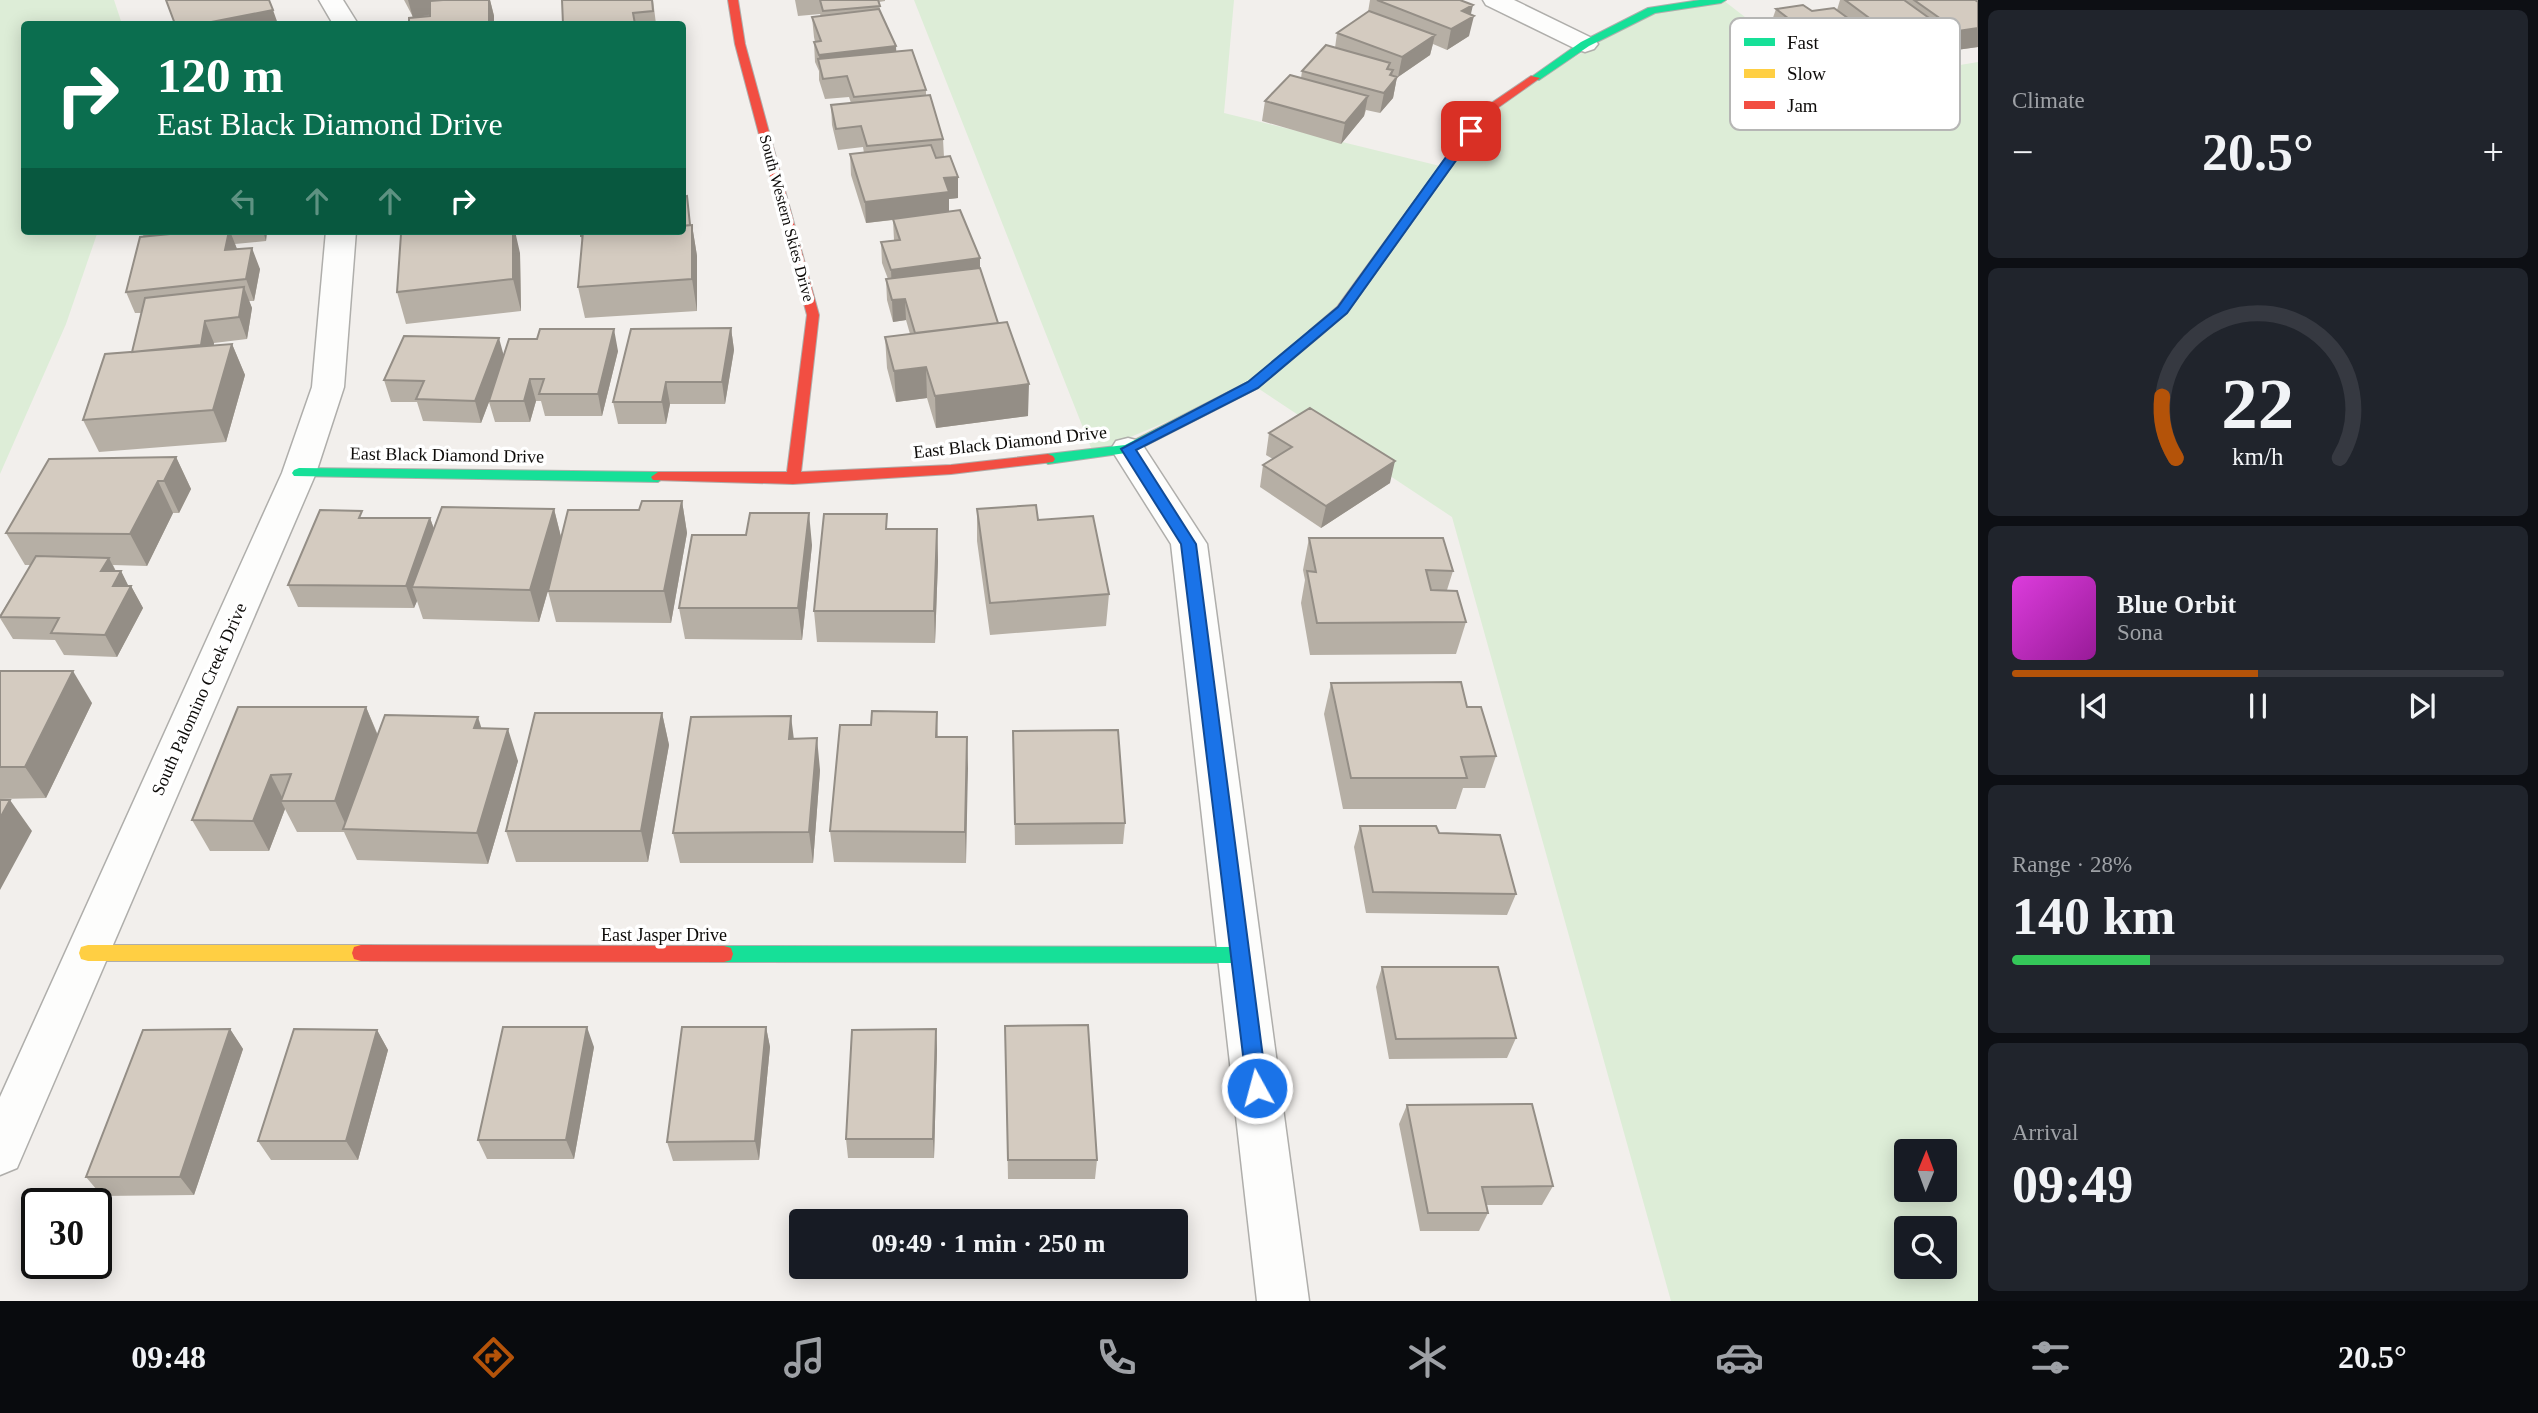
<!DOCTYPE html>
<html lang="en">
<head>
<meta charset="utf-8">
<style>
	body { margin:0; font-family:Georgia,serif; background:#20242c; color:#f1f3f6; height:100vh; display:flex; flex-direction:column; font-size:26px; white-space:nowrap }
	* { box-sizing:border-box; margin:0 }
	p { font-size:23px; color:#9ea1a6 }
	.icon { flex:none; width:38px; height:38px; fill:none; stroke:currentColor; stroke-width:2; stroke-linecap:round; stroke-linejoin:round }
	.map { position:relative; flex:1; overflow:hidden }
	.side { display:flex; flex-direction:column; gap:10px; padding:10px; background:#0d0f14; width:560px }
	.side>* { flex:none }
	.guide { position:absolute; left:21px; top:21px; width:665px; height:214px; border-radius:7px; box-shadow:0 4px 18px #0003; background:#0b6e4f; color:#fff; overflow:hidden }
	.needle { width:46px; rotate:1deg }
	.fabs { position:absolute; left:1894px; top:1139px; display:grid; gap:14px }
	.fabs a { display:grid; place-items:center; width:63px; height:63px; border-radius:7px; background:#171b24; box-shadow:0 4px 18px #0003; font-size:35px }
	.speed { position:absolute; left:21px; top:1188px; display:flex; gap:14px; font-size:35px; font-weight:700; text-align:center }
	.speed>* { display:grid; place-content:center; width:91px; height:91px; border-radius:50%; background:#171b24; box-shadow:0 4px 18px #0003; line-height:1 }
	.speed .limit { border:4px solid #111; border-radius:10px; background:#fff; color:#111 }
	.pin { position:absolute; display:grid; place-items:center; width:60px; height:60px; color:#fff; margin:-30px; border-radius:14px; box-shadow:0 4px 10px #0006 }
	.me { position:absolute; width:77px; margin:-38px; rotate:353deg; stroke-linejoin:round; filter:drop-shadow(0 0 5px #0008) }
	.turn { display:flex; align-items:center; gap:24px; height:147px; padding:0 21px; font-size:32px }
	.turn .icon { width:91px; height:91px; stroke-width:2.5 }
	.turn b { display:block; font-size:49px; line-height:60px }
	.lanes { display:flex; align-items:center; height:66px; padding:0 21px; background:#0003; justify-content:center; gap:35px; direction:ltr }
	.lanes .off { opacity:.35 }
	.big { font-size:52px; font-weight:600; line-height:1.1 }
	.side .widget { flex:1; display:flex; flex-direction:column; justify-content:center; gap:10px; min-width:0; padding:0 24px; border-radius:10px; background:#20242c }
	.side .dial { align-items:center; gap:0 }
	.dial svg { height:182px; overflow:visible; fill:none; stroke:#363941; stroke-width:7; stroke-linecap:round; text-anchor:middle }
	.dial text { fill:#f1f3f6; stroke:none }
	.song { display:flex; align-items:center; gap:21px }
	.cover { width:84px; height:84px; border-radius:10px; background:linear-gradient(135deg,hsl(300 70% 55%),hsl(300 70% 35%)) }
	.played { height:7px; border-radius:4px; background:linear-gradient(90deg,#b45309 50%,#363941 50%) }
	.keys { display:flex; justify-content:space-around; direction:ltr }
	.heat { display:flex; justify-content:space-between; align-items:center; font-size:38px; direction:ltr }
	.charge { height:10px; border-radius:5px; background:linear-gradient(90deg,#34c759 28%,#363941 0) }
	.trip { position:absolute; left:789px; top:1209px; width:399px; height:70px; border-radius:7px; background:#171b24; box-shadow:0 4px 18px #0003; font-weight:600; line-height:70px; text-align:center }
	.menu { display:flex; height:112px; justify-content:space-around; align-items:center; background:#090b0e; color:#9ea1a6 }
	.menu .icon { width:49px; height:49px }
	.menu .active { color:#b45309 }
	.menu b { font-size:32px; color:#f1f3f6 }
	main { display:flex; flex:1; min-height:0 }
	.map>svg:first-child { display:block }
	.green { fill:#ddedd7; fill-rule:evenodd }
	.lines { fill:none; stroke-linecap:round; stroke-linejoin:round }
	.street-casing { stroke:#afaeab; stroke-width:3 }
	.fast-casing { stroke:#afaeab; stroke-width:2 }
	.slow-casing { stroke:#afaeab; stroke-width:2 }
	.jam-casing { stroke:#afaeab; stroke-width:2 }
	.street { fill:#fdfdfc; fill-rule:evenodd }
	.fast { fill:#16e098; fill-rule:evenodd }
	.slow { fill:#ffcf43; fill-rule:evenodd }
	.jam { fill:#f24e42; fill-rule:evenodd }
	.wall { fill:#b6afa5 }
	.shaded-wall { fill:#948e86 }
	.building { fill:#d4cbc0; stroke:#948e86; stroke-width:2 }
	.route { fill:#1a73e8; stroke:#114b97; stroke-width:2 }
	.labels { text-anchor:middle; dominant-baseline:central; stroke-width:7; stroke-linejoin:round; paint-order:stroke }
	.far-street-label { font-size:16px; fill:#0d0b09; stroke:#fff }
	.street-label { font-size:18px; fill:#0d0b09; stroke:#fff }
	.key { fill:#fff; stroke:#b6b6b5; stroke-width:2 }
	.key-label { font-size:19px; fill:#0d0b09 }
</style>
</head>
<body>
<main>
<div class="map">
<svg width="1978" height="1301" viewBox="0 0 1978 1301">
	<rect width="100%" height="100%" fill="#f2efec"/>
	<!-- green -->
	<path class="green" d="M0,0H114L122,24H24V231H98L66,324L0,474Z
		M914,0H1234L1224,113L1444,167L1485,112L1652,10L1723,0L1834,86L1978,62V1301H1671L1452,517L1253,385L1093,453ZM1906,1152H1944V1190H1906ZM1906,1228H1944V1267H1906Z"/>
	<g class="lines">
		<!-- street casing -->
		<g class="street-casing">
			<path id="street" d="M319,0H343L358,24H333Z
				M1483,0H1514L1594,39L1598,44L1594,49L1585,52L1576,49L1486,5Z
				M326,231H356L344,387L316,473L17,1168L0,1175V1097L282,473L312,387Z
				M1128,438L1140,441L1207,544L1309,1301H1257L1171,544L1111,449L1116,441Z"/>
		</g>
		<!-- fast casing -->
		<g class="fast-casing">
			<path id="fast" d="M1700,0H1726L1721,3L1655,13L1589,46L1539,80L1530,78L1581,42L1648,8Z
				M1314,330L1319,331V337L1258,388L1133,452L1048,464L1041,459L1048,454L1125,445L1248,382Z
				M299,468L658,472L665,477L658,482L294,476L292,473L294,470Z
				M724,946L1241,947L1248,949L1250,955L1248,961L1241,963L724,962L717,960L715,954L717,948Z"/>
		</g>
		<!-- slow casing -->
		<g class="slow-casing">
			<path id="slow" d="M88,945H361L368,947L370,953L368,959L361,961H88L81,959L79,953L81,947Z"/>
		</g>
		<!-- jam casing -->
		<g class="jam-casing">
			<path id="jam" d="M728,0H738L745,44L819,315L801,472L951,465L1048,454L1053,456L1055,459L1053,462L951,474L793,484L653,480L651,477L658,472H787L807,315L735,44Z
				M1531,76L1540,78L1489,114L1347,313L1319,337H1309V331L1337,307L1481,110Z
				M361,945L724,946L731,948L733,954L731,960L724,962L361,961L354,959L352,953L354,947Z"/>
		</g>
		<!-- street -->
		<use href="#street" class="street"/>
		<!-- fast -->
		<use href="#fast" class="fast"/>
		<!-- slow -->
		<use href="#slow" class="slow"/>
		<!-- jam -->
		<use href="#jam" class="jam"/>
	</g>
	<!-- wall -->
	<path class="wall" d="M404,0H490L494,16V24H409L413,17Z
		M653,0L656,24H563Z
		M795,0H885V1L879,2L880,11L896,52L926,90V96L943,139L944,157L958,177V198L949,199V212L980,258V268L1028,416L936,428L927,398L896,402L887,368L885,337L910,334L906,320L893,322L887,300L886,279H888L882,263L881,242L894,240L893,220L866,223L851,175L850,154L864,153L863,147L838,150L832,125L831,105L851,103L849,97L825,99L819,80V71L815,62L814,42H815L814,37L812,17L821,16L820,14L798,16Z
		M1370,0H1460L1470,15L1469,36L1447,50L1433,44L1430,55L1398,77L1392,75L1397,77L1393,98L1380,113L1366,110L1364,116L1341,144L1262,121L1265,101L1301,78L1302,71L1335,48L1337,33L1368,12Z
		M1840,0H1978V47L1949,51L1944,48L1941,53L1890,61L1879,52L1874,64L1823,72L1769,29L1776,9L1812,11L1837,10Z
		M692,225L697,256V311L585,318L578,287L582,241L581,236Z
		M141,231H267L266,241L235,244L237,249L260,269L254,301H249L252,308L247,339L214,343V345L232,344L245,375L226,442L99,452L83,420L132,352L141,313H135L126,292L144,237Z
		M418,233L520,253L521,311L406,324L397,292Z
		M731,328L734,350L725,404H670L666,424H618L613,402Z
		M618,351L602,416H545L541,401H536L530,422H495L489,402L481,423L423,421L417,402H391L384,380L503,355Z
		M1269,433L1390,483L1321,528L1260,487L1263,465L1273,459L1266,455Z
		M176,457L191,489L179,513H173L147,566L113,565L116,571H121L128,586H131L143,608L117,657L64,655L55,640L13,639L0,618V615L31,565H25L6,533Z
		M682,501L687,533L671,623L556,622L548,591L539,622L423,619L417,601L414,608L298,607L288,585L364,518H430L434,529L554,509L561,537L639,510Z
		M977,509L1038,520L1109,594L1106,626L990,635L977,541Z
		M888,529H937L938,561L935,643L817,642L814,611Z
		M1309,538L1453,571L1447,590L1466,622L1456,654L1310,655L1301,603L1305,580L1303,570Z
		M812,545L802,640L685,639L679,608Z
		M0,671L92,703L46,798L0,799Z
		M1331,683L1467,707L1496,756L1485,788H1463L1456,809H1343L1324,714Z
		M366,707L378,735L482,728L518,761L488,864L357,860L344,832H297L285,809L269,851H210L192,820Z
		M937,712L938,737H967L966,863L834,862L830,831L871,725Z
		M662,713L669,745L648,862H516L506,831Z
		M1013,731L1125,823L1123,844L1015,845Z
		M820,770L813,863H680L673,833Z
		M1360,826L1439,833L1516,894L1507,915L1366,913L1354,847Z
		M1382,967L1516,1038L1507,1058L1389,1059L1376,987Z
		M1005,1026L1097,1160L1095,1179H1008Z
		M766,1027L770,1047L759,1160L673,1161L667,1142Z
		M230,1029L243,1049L194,1195L102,1196L86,1177Z
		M936,1029L937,1049L934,1158H848L846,1139Z
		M377,1030L388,1050L358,1160H271L258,1141Z
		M594,1047L574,1159H487L478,1140Z
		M1407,1105L1553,1186L1542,1205H1487L1488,1213L1479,1231H1420L1399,1124Z"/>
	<!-- shaded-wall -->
	<path class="shaded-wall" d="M408,0H482L483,4L413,18Z
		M489,0H490L494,16V24H489Z
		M1473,5L1470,18L1474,16L1469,36L1447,50L1451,29L1462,11Z
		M273,10L278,24H201Z
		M1978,28V47L1949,51L1958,31Z
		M1950,33L1941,53L1890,61L1899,40Z
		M1435,35L1430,55L1398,77L1402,57Z
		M1882,43L1874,64L1823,72L1831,51Z
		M896,46L897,66L820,67L819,55Z
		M1393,70L1390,85L1397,77L1393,98L1380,113L1384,93L1390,75Z
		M1368,96L1364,116L1341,144L1345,123Z
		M958,177V198L949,199V213L866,223L865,202L944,178Z
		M687,196L692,241V225L697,256V311L692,279L690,225Z
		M229,231H230L237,249L225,250Z
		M263,231H267L266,241Z
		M513,231H515L520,253L521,311L513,279Z
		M252,248L260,269L254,301L246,279Z
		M980,258V279L892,292L891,270Z
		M244,287L252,308L247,339L239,317Z
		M905,299L906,320L893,322L892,300Z
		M205,321L214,343L210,367L201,345Z
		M731,328L734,350L725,404L722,382Z
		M614,329L618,351L602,416L598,394Z
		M499,338L505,360L481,423L475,401Z
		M232,344L245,375L226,442L213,410Z
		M926,367L927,398L896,402L894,371Z
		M530,379L536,401L530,422L524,401Z
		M666,382L670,404L666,424L662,402Z
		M1029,384L1028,416L936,428L935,396Z
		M176,457L191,489L179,513L164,481Z
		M1395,461L1390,483L1321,528L1326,506Z
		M158,481L173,513L147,566L130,534Z
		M682,501L687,533L671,623L664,591Z
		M554,509L562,541L539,622L530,590Z
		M809,513L812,545L802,640L798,608Z
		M430,518L438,540L412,587L417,601L414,608L406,586Z
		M937,529L938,561L935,643L934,611Z
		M109,558L118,576L121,571L130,589L131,586L143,608L117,657L105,635L101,571Z
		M73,671L92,703L46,798L25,767Z
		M366,707L379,739L348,830L335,801Z
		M662,713L669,745L648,862L641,831Z
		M791,716L795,748L789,739Z
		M478,717L488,749L474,728Z
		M508,729L518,761L488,864L477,833Z
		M967,737L968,768L966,863L965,832Z
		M817,738L820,770L813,863L809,832Z
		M271,775L284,801H281L285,809L269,851L253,821Z
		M10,800L32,831L0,890V818Z
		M587,1027L594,1047L574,1159L566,1140Z
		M766,1027L770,1047L759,1160L755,1141Z
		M230,1029L243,1049L194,1195L180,1177Z
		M936,1029L937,1049L934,1158L933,1139Z
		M377,1030L388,1050L358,1160L346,1141Z"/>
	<!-- building -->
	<path class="building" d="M166,0H269L273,10L201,24H175Z
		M443,0H489V24H409V18L430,16V1Z
		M562,0H652L653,11L633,13L635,24H563Z
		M820,0H878L880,6L823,11Z
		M1377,0H1460L1473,5L1462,11L1474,16L1451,29Z
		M1845,0H1904L1950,33L1899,40Z
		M1914,0H1975L1978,2V28L1958,31Z
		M1803,5L1812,11L1834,8L1882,43L1831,51L1776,9Z
		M879,9L896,46L819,55L814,42L821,41L812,17Z
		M1369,11L1435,35L1402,57L1337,33Z
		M1326,45L1390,63L1387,69L1393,70L1390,75L1397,77L1384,93L1302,71Z
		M912,50L926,90L854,97L847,76L823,79L818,59Z
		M1290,75L1368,96L1345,123L1265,101Z
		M930,95L943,139L867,146L861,126L836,129L831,105Z
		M931,145L936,158L950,156L958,177L944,178L949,192L865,202L850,154Z
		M687,196L690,225L682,226V197Z
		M960,210L980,258L891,270L881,242L900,240L893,219Z
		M692,225V279L578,287L583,232L682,231V226Z
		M200,231H229L225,250L252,248L246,279L126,292L140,237Z
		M434,231H513V279L397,292L401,234Z
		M581,231H597L583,232L582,236H581Z
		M980,268L998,323L915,333L905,299L892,300L886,279Z
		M244,287L239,317L205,321L201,345L132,352L145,298Z
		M1007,322L1029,384L935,396L926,367L894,371L885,337Z
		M731,328L722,382H666L662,402H613L631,329Z
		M540,329H614L598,394H539L544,379H530L524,401H489L509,339H537Z
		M404,336L499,338L475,401L416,399L424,381L384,380Z
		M232,344L213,410L83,420L105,354Z
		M1310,408L1395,461L1326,506L1263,465L1292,447L1269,433Z
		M176,457L164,481H158L130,534L6,533L49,459Z
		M642,501H682L664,591H548L568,510H639Z
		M1036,505L1038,520L1093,516L1109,594L990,603L977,509Z
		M442,507L554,509L530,590L412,587Z
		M320,510L362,511L359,518H430L406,586L288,585Z
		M750,513H809L798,608H679L692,535H746Z
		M824,514H887L886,529H937L934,611H814Z
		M1309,538H1443L1453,571L1426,570L1431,590L1457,591L1466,622L1317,623L1307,571L1316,572Z
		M36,556L109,558L101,571H121L113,586H131L105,635L51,633L59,618L0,617Z
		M0,671H73L25,767H0Z
		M1461,682L1467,707H1481L1496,756L1461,757L1467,778H1351L1331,683Z
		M238,707H366L335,801H281L291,774L271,775L253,821L192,820Z
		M872,711L937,712L936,737H967L965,832L830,831L840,725H871Z
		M535,713H662L641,831H506Z
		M385,715L478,717L474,728L508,729L477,833L343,829Z
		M791,716L789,739L817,738L809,832L673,833L691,717Z
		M1118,730L1125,823L1015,824L1013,731Z
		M0,800H10L0,818Z
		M1360,826H1436L1439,833L1500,835L1516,894L1373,892Z
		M1382,967H1498L1516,1038L1396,1039Z
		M1088,1025L1097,1160H1008L1005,1026Z
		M503,1027H587L566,1140H478Z
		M682,1027H766L755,1141L667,1142Z
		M230,1029L180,1177H86L143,1030Z
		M294,1029L377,1030L346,1141H258Z
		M936,1029L933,1139H846L852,1030Z
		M1532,1104L1553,1186L1482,1187L1488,1213H1428L1407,1105Z"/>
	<!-- route -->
	<path class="route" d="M1467,128L1477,131L1347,313L1258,388L1136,450L1196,544L1267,1088L1264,1094L1257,1097L1250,1094L1247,1088L1181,544L1121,449L1248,382L1338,307Z"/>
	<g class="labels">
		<!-- far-street labels -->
		<g class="far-street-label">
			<text transform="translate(787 218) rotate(75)">South Western Skies Drive</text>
		</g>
		<!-- street labels -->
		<g class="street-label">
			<text transform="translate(1010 442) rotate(-6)">East Black Diamond Drive</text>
			<text transform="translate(447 455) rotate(1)">East Black Diamond Drive</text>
			<text transform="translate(199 699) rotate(-66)">South Palomino Creek Drive</text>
			<text x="664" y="935">East Jasper Drive</text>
		</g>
	</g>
	<!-- legend -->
	<rect x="1730" y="18" width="230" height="112" rx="10" class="key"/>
	<rect x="1744" y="38" width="31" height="8" fill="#16e098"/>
	<rect x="1744" y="69" width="31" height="9" fill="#ffcf43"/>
	<rect x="1744" y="101" width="31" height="8" fill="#f24e42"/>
	<g class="key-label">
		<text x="1787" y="49">Fast</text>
		<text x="1787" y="80">Slow</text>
		<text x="1787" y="112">Jam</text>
	</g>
</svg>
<div class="fabs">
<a><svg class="needle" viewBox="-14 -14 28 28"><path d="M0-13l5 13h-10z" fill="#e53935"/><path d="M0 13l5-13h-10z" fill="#9ea1a6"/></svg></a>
<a><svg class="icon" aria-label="search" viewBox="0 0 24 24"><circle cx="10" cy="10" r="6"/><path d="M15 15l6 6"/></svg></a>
</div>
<div class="speed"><div class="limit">30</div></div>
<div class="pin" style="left:1471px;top:131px;background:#d93025"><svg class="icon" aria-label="arrive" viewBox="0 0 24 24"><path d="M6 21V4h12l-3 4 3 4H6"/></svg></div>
<svg class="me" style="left:1257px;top:1088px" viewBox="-20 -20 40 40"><circle r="17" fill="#1a73e8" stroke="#fff" stroke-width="3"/><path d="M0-11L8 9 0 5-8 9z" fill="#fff"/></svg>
<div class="trip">09:49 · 1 min · 250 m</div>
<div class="guide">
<div class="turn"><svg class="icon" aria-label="right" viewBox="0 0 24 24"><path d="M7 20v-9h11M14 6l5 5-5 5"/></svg><div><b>120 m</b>East Black Diamond Drive</div></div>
<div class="lanes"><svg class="icon off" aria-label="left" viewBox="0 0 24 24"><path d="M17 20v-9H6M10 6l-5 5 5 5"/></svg><svg class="icon off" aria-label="ahead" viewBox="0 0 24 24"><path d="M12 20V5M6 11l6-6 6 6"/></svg><svg class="icon off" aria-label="ahead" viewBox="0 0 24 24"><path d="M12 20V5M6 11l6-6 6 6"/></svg><svg class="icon" aria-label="right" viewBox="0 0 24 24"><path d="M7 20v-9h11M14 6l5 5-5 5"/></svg></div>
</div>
</div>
<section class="side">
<div class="widget"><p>Climate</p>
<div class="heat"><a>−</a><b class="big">20.5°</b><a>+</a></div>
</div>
<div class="widget dial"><svg viewBox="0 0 100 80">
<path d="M14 69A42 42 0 1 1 86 69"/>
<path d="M14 69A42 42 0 0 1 8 42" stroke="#b45309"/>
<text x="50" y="56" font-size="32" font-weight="700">22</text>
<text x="50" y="72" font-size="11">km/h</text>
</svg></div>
<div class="widget">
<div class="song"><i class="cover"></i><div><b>Blue Orbit</b><p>Sona</p></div></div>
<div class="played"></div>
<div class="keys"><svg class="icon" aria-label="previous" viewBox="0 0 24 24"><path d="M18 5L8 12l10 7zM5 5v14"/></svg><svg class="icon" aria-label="pause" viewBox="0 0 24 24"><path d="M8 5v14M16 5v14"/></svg><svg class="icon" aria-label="next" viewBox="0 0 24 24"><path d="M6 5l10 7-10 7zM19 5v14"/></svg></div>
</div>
<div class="widget"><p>Range · 28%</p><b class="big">140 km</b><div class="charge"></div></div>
<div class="widget"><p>Arrival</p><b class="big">09:49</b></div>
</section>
</main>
<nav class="menu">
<b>09:48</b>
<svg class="icon active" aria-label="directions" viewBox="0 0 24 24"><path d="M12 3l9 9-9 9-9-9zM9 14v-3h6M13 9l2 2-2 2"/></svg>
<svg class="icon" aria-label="music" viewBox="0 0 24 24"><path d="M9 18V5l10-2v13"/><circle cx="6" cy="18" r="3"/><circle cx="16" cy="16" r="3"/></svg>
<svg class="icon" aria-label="phone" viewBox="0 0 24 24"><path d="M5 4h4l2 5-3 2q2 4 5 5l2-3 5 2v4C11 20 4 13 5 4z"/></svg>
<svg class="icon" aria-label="climate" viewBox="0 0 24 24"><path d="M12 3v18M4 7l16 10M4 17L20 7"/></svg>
<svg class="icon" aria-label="car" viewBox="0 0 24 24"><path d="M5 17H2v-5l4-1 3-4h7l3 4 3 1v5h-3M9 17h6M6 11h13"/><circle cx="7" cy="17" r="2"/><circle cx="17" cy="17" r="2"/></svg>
<svg class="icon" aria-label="filters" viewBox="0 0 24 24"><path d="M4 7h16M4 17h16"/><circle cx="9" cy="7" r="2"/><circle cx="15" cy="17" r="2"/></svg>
<b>20.5°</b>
</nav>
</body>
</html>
